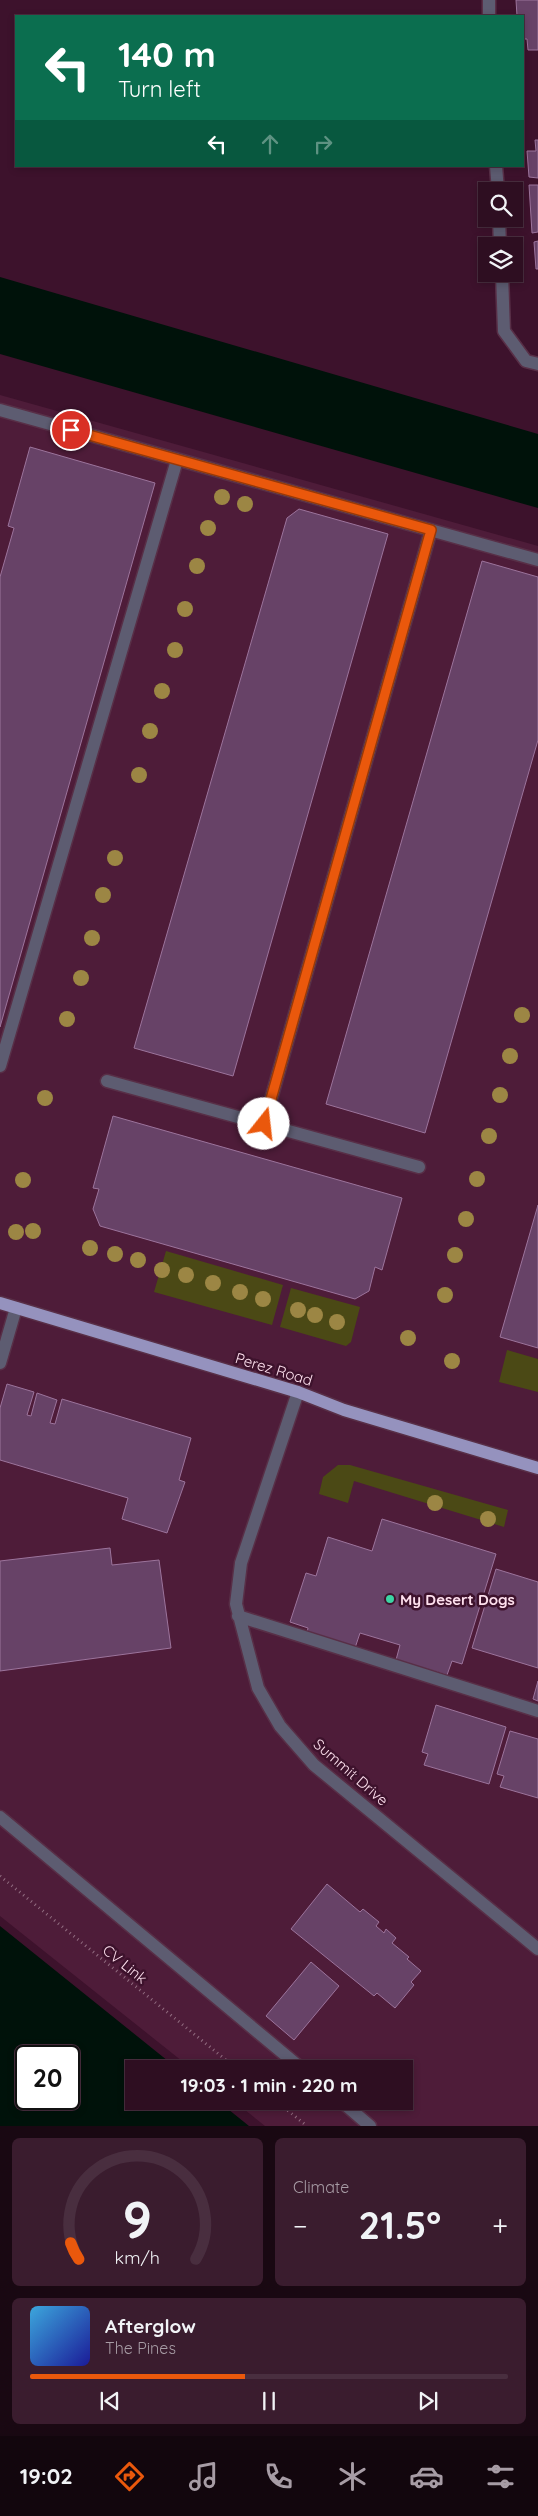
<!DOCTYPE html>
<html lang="en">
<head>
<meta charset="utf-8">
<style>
	body { margin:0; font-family:Quicksand,sans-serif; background:#3a1c2e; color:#f1f3f6; height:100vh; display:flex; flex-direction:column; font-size:19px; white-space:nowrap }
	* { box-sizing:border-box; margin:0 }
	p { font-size:16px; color:#a79ca5 }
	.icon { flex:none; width:28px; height:28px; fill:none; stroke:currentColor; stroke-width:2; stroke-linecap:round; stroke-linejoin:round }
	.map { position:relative; height:2126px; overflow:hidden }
	.sheet { display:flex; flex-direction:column; gap:12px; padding:12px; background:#190812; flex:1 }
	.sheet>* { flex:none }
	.guide { position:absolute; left:15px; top:15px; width:509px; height:152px; border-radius:0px; box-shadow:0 2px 8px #0003,0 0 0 1px #492e3f; background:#0b6e4f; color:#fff; overflow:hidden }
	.buttons { position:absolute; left:478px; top:182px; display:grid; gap:10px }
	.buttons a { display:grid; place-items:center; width:45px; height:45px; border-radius:0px; background:#2e0e21; box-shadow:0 2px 8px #0003,0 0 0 1px #492e3f; font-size:25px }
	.speed { position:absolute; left:15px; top:2045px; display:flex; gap:10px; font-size:25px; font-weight:700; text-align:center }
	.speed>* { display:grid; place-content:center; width:65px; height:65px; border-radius:50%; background:#2e0e21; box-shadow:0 2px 8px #0003,0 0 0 1px #492e3f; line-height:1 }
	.speed .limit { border:2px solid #111; border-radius:8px; background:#fff; color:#111 }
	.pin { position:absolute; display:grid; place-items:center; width:42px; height:42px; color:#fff; margin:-21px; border:2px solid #fff; border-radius:50%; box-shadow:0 1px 5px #0007 }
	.me { position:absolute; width:55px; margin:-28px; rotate:16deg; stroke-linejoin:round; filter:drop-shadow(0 0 4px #0008) }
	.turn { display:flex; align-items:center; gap:18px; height:105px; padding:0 20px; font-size:22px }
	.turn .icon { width:65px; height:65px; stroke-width:2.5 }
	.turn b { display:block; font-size:35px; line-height:42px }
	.lanes { display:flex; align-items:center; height:48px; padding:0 20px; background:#0003; justify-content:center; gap:25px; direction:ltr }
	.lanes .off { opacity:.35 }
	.big { font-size:38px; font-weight:700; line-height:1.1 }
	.sheet .widget { flex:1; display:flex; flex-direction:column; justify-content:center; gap:8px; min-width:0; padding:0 18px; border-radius:8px; background:#3a1c2e }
	.sheet .dial { align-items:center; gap:0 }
	.dial svg { height:130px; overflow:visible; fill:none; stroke:#492e3f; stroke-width:7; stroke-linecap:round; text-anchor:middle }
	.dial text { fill:#f1f3f6; stroke:none }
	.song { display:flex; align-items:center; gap:15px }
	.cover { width:60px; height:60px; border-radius:8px; background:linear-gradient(135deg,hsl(200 70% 55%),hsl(240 70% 35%)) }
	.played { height:5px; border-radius:2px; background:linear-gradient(90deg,#ea580c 45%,#492e3f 45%) }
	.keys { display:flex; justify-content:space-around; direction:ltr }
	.heat { display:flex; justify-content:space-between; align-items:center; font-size:28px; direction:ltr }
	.sheet .tiles { flex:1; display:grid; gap:12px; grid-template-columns:1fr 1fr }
	.widget:last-child { grid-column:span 2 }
	.trip { position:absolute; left:125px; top:2060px; width:288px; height:50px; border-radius:0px; background:#2e0e21; box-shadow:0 2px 8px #0003,0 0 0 1px #492e3f; font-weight:700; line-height:50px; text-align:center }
	.dock { display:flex; height:80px; justify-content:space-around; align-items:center; background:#12060d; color:#a79ca5 }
	.dock .icon { width:35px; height:35px }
	.dock .on { color:#ea580c }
	.dock b { font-size:22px; color:#f1f3f6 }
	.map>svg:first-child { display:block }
	.built { fill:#4e1c39 }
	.green { fill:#4b4915 }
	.water { fill:#00120a; fill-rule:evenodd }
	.building { fill:#674267; stroke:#9c749c }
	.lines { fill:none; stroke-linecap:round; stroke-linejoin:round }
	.minor-casing { stroke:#582f47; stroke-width:15 }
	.major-casing { stroke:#582f47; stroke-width:15 }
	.path { stroke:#926d81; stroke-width:3; stroke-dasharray:1 4; stroke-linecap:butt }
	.minor { stroke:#5d5c71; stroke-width:12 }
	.major { stroke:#9592be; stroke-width:12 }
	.tree { fill:#9c8644 }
	.route-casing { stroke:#983908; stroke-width:12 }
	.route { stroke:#ea580c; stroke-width:9 }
	.poi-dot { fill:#3cd4a4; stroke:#3d122c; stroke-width:2 }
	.labels { text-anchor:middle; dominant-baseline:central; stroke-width:5; stroke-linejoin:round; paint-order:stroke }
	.street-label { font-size:15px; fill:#fee0ee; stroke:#3d122c }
	.poi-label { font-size:15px; font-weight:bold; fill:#fee0ee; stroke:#3d122c; text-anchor:start }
</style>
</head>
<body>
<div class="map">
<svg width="538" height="2126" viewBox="0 0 538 2126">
	<rect width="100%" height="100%" fill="#3d122c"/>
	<!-- built -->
	<path class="built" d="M0,395L538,546V2126H265L234,2101H404V2069H192L0,1916Z"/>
	<!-- green -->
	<path class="green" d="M166,1251L283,1285L272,1325L154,1292Z
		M291,1288L360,1307L351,1342L346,1346L280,1327Z
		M507,1350L538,1359V1392L499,1382Z
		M338,1465H350L508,1510L504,1527L354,1481L348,1503L319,1494L323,1477Z"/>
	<!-- water -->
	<path class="water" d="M0,277L538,434V508L0,354Z
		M0,1926L178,2069H134V2101H218L249,2126H0ZM26,2056H69V2099H26Z"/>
	<!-- building -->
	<path class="building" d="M516,0H538V50H528L527,39H522V16H517Z
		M535,140H538V178L529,177L527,151H536Z
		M529,185H538V232L532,233Z
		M538,241V269H536L534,242Z
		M30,447L155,483L0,1027V577L14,528L8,526Z
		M299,509L388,534L233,1076L134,1048L287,518Z
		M482,561L538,577V740L425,1133L326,1104Z
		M113,1116L402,1198L382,1270L375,1267L369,1291L355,1299L100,1226L93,1209L99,1189L93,1188Z
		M538,1205V1348L500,1337Z
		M7,1384L34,1392L27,1415L31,1416L37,1393L57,1400L50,1423L55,1424L62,1399L191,1438L179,1480L185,1482L167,1533L122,1519L128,1498L0,1460V1408Z
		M382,1519L496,1554L462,1664L452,1661L447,1675L396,1660L400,1645L360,1633L355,1648L307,1633L308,1628L290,1622L306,1573L316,1576L328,1537L372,1551Z
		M110,1548L112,1565L159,1560L171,1648L0,1671V1561Z
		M496,1569L538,1582V1668L472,1648Z
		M538,1681V1701L533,1699Z
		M436,1705L506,1727L489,1784L424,1765L428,1754L422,1752Z
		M510,1731L538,1739V1798L500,1787L504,1776L497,1774Z
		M327,1884L360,1912L363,1909L379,1922L376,1926L384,1933L386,1929L396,1938L392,1943L409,1957L407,1959L421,1971L411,1982L414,1985L395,2008L377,1993L374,1996L291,1929Z
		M311,1962L339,1986L294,2040L266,2016Z"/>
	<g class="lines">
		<!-- minor casing -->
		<g class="minor-casing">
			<path id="minor" d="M489,0V16
				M496,166L498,191
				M499,219L500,246
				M502,274L504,331L526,361L538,364
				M0,410L538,560
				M0,1066L177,460
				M107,1081L419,1167
				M264,1124L431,530
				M0,1363L16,1308
				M298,1392L241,1563L236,1604L258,1688L280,1726L314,1765L538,1949
				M238,1616L538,1711
				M0,1817L302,2069
				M341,2101L370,2126"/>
		</g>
		<!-- major casing -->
		<g class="major-casing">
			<path id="major" d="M0,1303L298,1392L344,1410L538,1468"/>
		</g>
		<!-- path -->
		<path class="path" d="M0,1876L237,2069
			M276,2101L307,2126"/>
		<!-- minor -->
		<use href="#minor" class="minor"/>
		<!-- major -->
		<use href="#major" class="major"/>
	</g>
	<!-- trees -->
	<g class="tree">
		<circle cx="222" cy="497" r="8"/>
		<circle cx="245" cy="504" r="8"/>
		<circle cx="208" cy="528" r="8"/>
		<circle cx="197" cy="566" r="8"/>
		<circle cx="185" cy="609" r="8"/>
		<circle cx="175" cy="650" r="8"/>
		<circle cx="162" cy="691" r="8"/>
		<circle cx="150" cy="731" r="8"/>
		<circle cx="139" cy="775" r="8"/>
		<circle cx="115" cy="858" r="8"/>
		<circle cx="103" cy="895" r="8"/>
		<circle cx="92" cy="938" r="8"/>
		<circle cx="81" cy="978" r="8"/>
		<circle cx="522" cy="1015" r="8"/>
		<circle cx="67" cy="1019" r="8"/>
		<circle cx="510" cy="1056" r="8"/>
		<circle cx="500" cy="1095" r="8"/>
		<circle cx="45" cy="1098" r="8"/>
		<circle cx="489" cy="1136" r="8"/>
		<circle cx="477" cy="1179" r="8"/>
		<circle cx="23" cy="1180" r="8"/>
		<circle cx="466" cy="1219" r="8"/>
		<circle cx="33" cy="1231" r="8"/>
		<circle cx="16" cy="1232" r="8"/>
		<circle cx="90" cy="1248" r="8"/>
		<circle cx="115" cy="1254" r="8"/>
		<circle cx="455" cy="1255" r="8"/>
		<circle cx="138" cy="1260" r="8"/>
		<circle cx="162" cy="1270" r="8"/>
		<circle cx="186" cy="1275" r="8"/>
		<circle cx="213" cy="1283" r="8"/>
		<circle cx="240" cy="1292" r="8"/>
		<circle cx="445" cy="1295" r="8"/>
		<circle cx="263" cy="1299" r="8"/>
		<circle cx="298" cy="1310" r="8"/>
		<circle cx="315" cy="1315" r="8"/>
		<circle cx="337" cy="1322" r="8"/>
		<circle cx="408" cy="1338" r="8"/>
		<circle cx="452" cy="1361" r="8"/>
		<circle cx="435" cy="1503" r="8"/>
		<circle cx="488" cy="1519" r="8"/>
	</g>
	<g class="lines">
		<!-- route casing -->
		<g class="route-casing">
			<path id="route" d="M71,430L431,530L264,1124"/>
		</g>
		<!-- route -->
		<use href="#route" class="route"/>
	</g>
	<!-- markers -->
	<circle class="poi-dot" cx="390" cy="1599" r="5"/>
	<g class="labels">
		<!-- street labels -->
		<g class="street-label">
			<text transform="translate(274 1369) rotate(17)">Perez Road</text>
			<text transform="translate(351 1772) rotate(41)">Summit Drive</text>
			<text transform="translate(125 1964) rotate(39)">CV Link</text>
		</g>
		<!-- poi labels -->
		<g class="poi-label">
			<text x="400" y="1599">My Desert Dogs</text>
		</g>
	</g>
</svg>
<div class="buttons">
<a><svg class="icon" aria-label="search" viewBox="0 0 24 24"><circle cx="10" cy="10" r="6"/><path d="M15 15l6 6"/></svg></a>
<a><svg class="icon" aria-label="layers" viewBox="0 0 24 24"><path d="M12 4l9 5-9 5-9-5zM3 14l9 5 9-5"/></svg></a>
</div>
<div class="speed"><div class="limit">20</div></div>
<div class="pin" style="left:71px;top:430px;background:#d93025"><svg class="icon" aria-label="arrive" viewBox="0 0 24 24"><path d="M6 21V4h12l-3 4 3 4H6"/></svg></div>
<svg class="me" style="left:264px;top:1124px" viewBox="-20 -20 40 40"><circle r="19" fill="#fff"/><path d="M0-13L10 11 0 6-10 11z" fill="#ea580c"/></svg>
<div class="trip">19:03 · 1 min · 220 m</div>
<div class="guide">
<div class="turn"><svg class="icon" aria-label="left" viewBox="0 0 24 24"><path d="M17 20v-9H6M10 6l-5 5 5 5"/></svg><div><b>140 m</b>Turn left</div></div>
<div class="lanes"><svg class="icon" aria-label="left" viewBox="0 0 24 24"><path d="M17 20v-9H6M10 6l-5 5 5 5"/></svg><svg class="icon off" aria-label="ahead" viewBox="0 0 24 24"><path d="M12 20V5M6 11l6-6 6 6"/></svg><svg class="icon off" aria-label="right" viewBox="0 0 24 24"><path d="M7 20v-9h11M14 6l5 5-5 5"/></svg></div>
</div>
</div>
<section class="sheet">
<div class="tiles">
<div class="widget dial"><svg viewBox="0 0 100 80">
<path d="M14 69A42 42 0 1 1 86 69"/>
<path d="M14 69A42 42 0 0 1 9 59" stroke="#ea580c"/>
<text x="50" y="56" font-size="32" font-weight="700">9</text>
<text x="50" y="72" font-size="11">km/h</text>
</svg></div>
<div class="widget"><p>Climate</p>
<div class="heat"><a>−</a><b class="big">21.5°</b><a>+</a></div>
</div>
<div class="widget">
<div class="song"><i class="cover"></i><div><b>Afterglow</b><p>The Pines</p></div></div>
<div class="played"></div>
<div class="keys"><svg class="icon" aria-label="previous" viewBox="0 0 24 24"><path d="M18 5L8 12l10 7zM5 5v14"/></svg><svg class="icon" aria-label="pause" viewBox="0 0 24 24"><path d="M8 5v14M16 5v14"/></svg><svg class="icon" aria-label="next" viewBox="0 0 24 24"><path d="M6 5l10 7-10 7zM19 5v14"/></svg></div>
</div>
</div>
</section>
<nav class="dock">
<b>19:02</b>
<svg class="icon on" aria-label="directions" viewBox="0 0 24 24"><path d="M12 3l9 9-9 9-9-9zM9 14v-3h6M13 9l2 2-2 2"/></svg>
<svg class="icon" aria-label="music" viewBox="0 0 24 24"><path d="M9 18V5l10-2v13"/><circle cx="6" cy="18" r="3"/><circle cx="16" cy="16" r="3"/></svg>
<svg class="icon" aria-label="phone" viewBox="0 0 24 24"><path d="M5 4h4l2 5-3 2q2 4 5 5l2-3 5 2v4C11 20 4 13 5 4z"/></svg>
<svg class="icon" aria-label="climate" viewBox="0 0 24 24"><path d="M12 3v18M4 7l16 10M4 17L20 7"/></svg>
<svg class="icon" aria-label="car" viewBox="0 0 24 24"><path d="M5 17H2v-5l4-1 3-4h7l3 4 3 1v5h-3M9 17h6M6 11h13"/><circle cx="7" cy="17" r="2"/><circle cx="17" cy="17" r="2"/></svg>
<svg class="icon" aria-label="filters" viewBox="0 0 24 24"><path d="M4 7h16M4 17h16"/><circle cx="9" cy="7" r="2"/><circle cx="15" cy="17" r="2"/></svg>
</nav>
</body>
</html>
